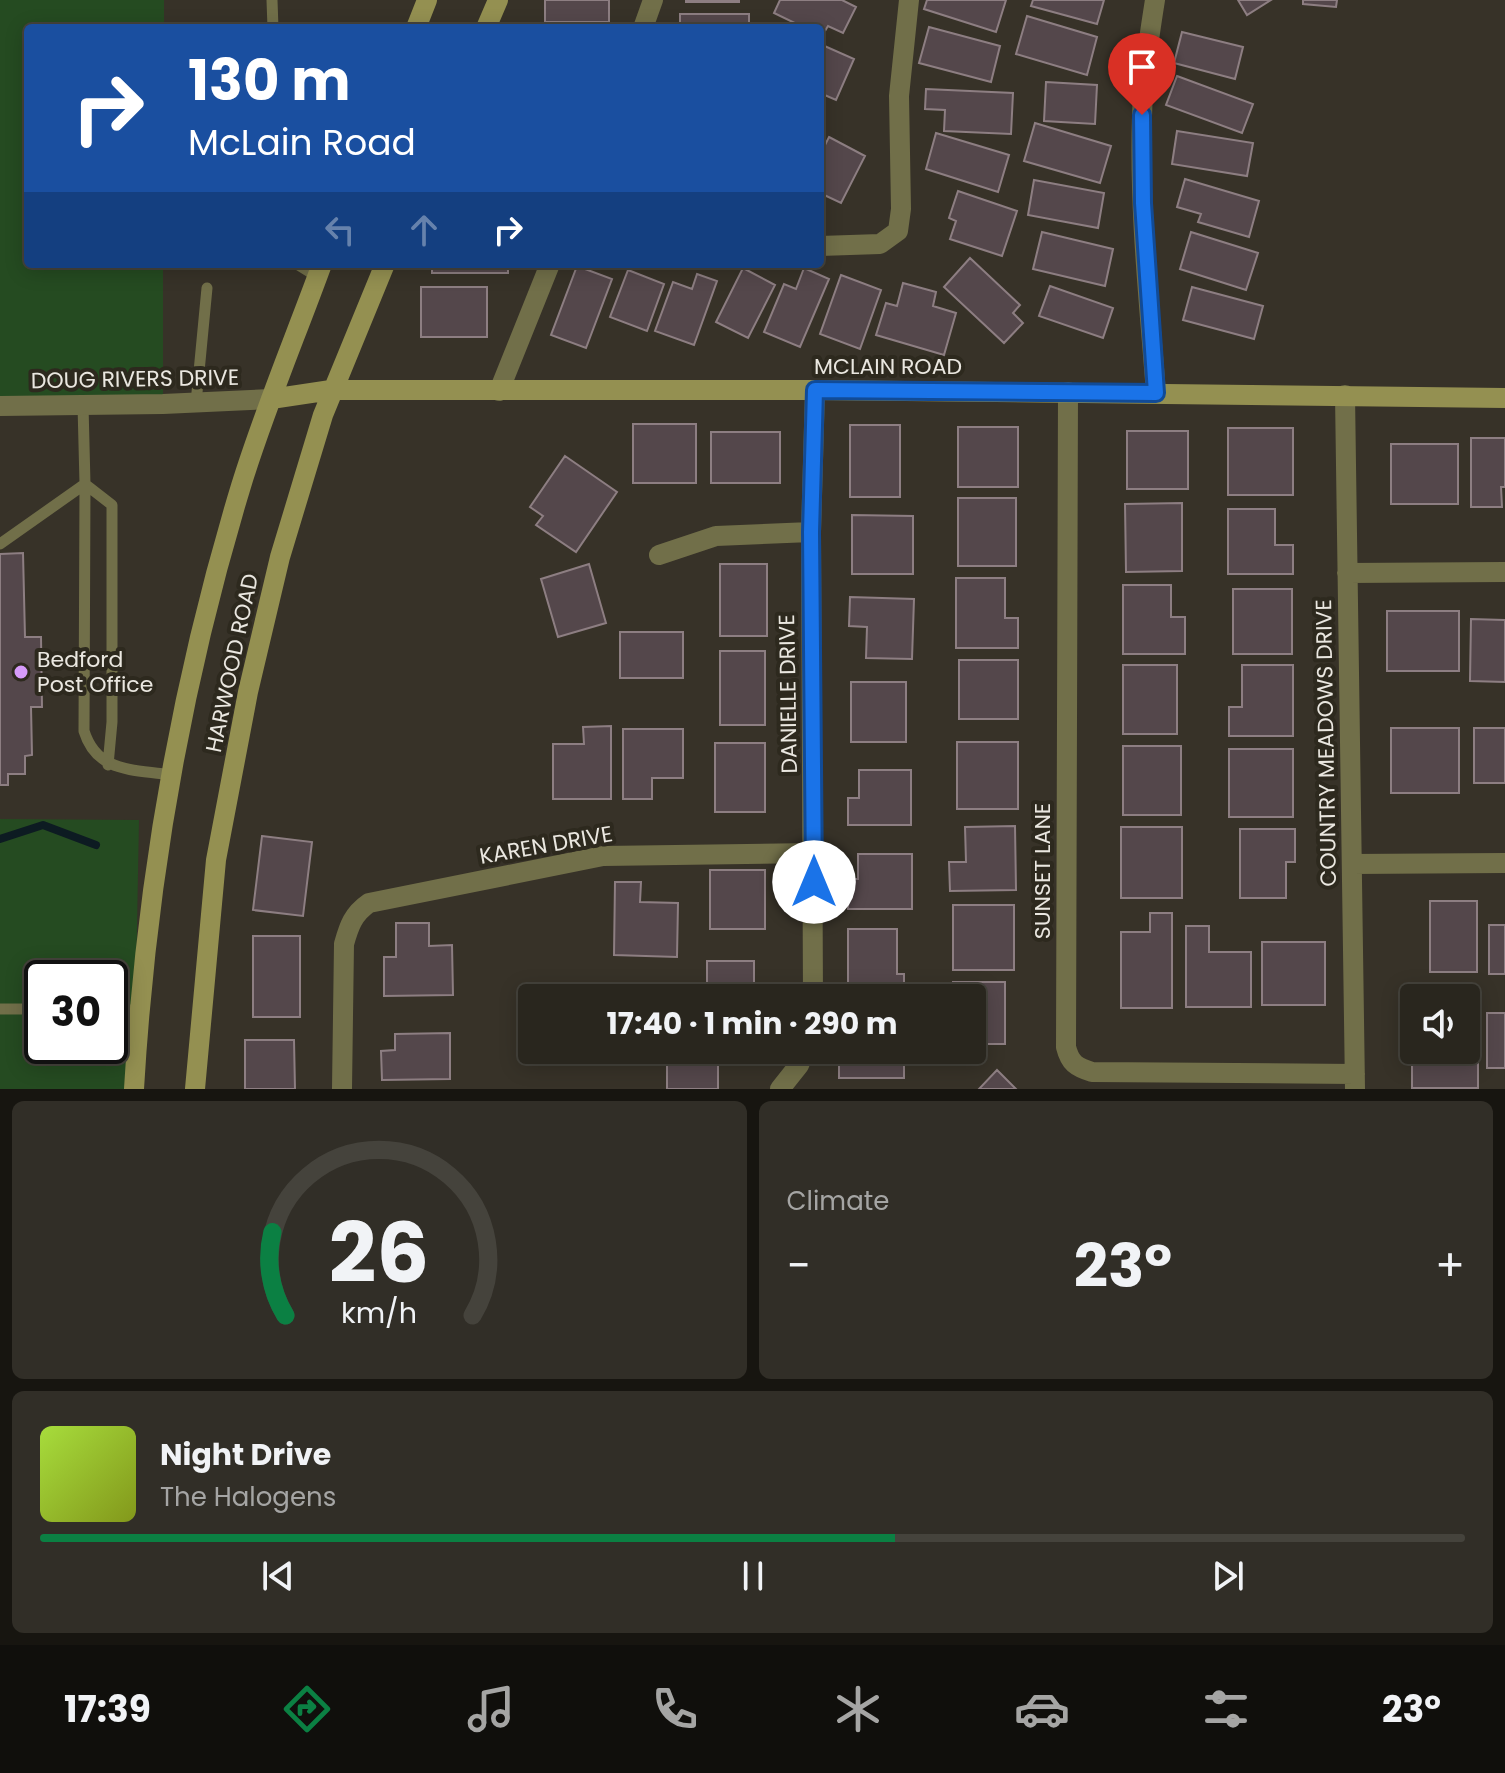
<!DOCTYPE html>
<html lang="en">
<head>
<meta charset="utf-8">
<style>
	body { margin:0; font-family:Poppins,sans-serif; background:#312e27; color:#f1f3f6; height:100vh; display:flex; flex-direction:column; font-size:30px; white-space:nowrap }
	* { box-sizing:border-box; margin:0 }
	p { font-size:26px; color:#a5a5a4 }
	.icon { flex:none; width:44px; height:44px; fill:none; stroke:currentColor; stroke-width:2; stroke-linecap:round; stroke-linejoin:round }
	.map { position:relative; height:1089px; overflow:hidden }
	.side { display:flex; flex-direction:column; gap:12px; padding:12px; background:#171510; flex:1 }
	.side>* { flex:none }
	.top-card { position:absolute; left:24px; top:24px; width:800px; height:244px; border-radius:8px; box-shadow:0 4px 20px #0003,0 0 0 2px #45433c; background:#1a4fa0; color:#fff; overflow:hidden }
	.controls { position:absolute; left:1400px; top:984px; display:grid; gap:16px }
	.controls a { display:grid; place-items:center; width:80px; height:80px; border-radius:8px; background:#29261e; box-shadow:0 4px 20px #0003,0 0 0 2px #45433c; font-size:40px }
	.speed { position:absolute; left:24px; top:960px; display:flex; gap:16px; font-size:40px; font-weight:700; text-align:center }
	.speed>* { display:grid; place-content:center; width:104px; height:104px; border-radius:50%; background:#29261e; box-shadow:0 4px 20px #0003,0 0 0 2px #45433c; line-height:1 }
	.speed .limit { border:4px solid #111; border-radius:12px; background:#fff; color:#111 }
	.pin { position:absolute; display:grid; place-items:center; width:68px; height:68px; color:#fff; margin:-82px -34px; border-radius:50% 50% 50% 0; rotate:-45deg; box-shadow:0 0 8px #0007 }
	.pin .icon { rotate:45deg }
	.me { position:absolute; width:88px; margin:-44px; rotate:0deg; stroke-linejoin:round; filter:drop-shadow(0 0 6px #0008) }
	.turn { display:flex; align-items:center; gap:28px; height:168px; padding:0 32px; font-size:36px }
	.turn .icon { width:104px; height:104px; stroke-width:2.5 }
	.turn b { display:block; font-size:56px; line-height:68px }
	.lanes { display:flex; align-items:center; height:76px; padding:0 32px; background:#0003; justify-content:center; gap:40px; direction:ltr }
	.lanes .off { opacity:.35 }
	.big { font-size:60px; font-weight:700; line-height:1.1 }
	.side .card { flex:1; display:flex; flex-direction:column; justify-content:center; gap:12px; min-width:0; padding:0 28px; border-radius:12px; background:#312e27 }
	.side .dial { align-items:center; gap:0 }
	.dial svg { height:208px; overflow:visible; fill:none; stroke:#45433c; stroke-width:7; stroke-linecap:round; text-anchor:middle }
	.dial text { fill:#f1f3f6; stroke:none }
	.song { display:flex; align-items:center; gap:24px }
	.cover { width:96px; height:96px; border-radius:12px; background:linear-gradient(135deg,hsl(80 70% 55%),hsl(70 70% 35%)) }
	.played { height:8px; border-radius:4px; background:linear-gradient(90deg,#0b8043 60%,#45433c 60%) }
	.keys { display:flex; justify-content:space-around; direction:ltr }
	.heat { display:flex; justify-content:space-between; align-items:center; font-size:44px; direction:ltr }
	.side .tiles { flex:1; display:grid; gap:12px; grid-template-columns:1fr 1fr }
	.card:last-child { grid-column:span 2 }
	.trip { position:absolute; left:518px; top:984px; width:468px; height:80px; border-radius:8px; background:#29261e; box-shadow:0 4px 20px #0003,0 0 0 2px #45433c; font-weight:700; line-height:80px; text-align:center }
	.tabs { display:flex; height:128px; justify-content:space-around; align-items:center; background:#100f0c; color:#a5a5a4 }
	.tabs .icon { width:56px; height:56px }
	.tabs .current { color:#0b8043 }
	.tabs b { font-size:36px; color:#f1f3f6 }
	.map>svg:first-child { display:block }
	.green { fill:#254b21; fill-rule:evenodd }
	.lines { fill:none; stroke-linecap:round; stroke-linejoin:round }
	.stream { stroke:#0d1b22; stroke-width:8 }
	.building { fill:#54474b; stroke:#8d7e82; stroke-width:2 }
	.lane { stroke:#716f49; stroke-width:11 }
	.street { stroke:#716f49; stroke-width:20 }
	.secondary { stroke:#949051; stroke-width:20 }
	.route-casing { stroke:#114b97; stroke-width:20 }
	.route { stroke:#1a73e8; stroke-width:14 }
	.poi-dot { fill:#d69bfa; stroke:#2d291e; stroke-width:3 }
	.labels { text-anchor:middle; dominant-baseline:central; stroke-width:8; stroke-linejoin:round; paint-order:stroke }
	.street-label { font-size:22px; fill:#eae7e0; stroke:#2d291e }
	.poi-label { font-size:22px; fill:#eae7e0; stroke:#2d291e; text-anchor:start }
</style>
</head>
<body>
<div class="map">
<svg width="1505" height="1089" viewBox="0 0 1505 1089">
	<rect width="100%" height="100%" fill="#373228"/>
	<!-- green -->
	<path class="green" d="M0,0H164V28H28V264H163V404L0,406Z
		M0,819L139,820L134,1089H0ZM42,978H110V1046H42Z"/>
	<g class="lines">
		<!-- stream -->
		<path class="stream" d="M0,839L43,825L96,845"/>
	</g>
	<!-- building -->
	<path class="building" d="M545,0H609V22H545Z
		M686,0H739V2H686Z
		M780,0H842L856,7L843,33L828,26L822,36L820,28H805L774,13Z
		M927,0H1006L996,32L924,9Z
		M1033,0H1104L1097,24L1031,6Z
		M1238,0H1271L1247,15Z
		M1303,0H1337L1336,7L1303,4Z
		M680,14H749V28H680Z
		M1027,16L1097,37L1087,75L1016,54Z
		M929,27L1000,46L991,82L919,63Z
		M1182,32L1243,47L1235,79L1174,63Z
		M820,44L854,59L836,100L820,93Z
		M1177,76L1253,104L1242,133L1166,105Z
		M1046,82L1097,85L1095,124L1044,121Z
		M926,89L1013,93L1011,134L944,131L945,110L925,109Z
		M1035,123L1111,146L1100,183L1024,161Z
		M1177,131L1253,143L1247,176L1172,164Z
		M936,133L1009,155L998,192L926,169Z
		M829,137L865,156L841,203L820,193V155Z
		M1185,179L1259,201L1249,237L1198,222L1201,214L1177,207Z
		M1034,180L1104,193L1098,228L1028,215Z
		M958,191L1017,211L1002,256L950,239L956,221L949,218Z
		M1042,232L1113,249L1105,286L1033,269Z
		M1191,232L1258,253L1246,290L1180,269Z
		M970,258L1020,305L1013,313L1023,323L1004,343L944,287Z
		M175,264H234V267H175Z
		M432,264H508V273H432Z
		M577,266L612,279L586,348L551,335Z
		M743,268L775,285L748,338L716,322Z
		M804,268L829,279L800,347L764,332L784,284L796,289Z
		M628,270L664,284L647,331L610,317Z
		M697,274L717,281L694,345L655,331L673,282L692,289Z
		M841,275L881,290L860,349L820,334Z
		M903,283L936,292L933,306L956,313L944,355L876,335L886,303L897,306Z
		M1050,286L1113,308L1103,338L1039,316Z
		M421,287H487V337H421Z
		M1192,287L1263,306L1254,339L1183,320Z
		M633,424H696V483H633Z
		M850,425H900V497H850Z
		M958,427H1018V487H958Z
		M1228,428H1293V495H1228Z
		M1127,431H1188V489H1127Z
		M711,432H780V483H711Z
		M1471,438H1505V487H1501L1502,507H1471Z
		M1391,444H1458V504H1391Z
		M565,456L617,492L576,552L536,525L543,516L530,507Z
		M958,498H1016V566H958Z
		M1182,503V571L1126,572L1125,504Z
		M1228,509H1275V545H1293V574H1228Z
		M852,515L913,516V574H852Z
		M23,553L25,637H41L42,707H31L32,755L25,756V774H8V785H0V554Z
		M589,564L606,623L558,637L541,579Z
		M720,564H767V636H720Z
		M956,578H1005V618H1018V648H956Z
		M1123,585H1171V617H1185V654H1123Z
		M1233,589H1292V654H1233Z
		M850,597L914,599L912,659L866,658L867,627L849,626Z
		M1387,611H1459V671H1387Z
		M1471,619L1505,620V682L1470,681Z
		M620,632H683V678H620Z
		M720,651H765V725H720Z
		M959,660H1018V719H959Z
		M1123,665H1177V734H1123Z
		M1242,665H1293V736H1229V707H1242Z
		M851,682H906V742H851Z
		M611,726V799H553V744H584L583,727Z
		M1391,728H1459V793H1391Z
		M1474,728H1505V783H1474Z
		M623,729H683V778H652V799H623Z
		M957,742H1018V809H957Z
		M715,743H765V812H715Z
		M1123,746H1181V815H1123Z
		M1229,749H1293V817H1229Z
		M859,770H911V825H848V798H859Z
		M1015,826L1016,890L950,891L949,862H966L965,827Z
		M1121,827H1182V898H1121Z
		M1240,829H1295V862H1286V898H1240Z
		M262,836L312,842L303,916L253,910Z
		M858,854H912V909H848V879H858Z
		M710,870H765V929H710Z
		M615,882H641L640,902L678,903L677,957L614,955Z
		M1430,901H1477V972H1430Z
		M953,905H1014V970H953Z
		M1150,913H1172V1008H1121V932H1150Z
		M396,923H429V946L452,945L453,995L384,996V957H396Z
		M1489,925H1505V974H1489Z
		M1186,926H1209V952H1251V1007H1186Z
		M848,929H897V974H904V997H848Z
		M253,936H300V1017H253Z
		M1262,942H1325V1005H1262Z
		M707,961H754V998H707Z
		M953,982H1005V1044H972V998H953Z
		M1487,1013H1505V1068H1487Z
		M1412,1027L1414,1050H1466V1027H1478V1088H1412Z
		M450,1033V1079L382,1080L381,1051L395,1050V1034Z
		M245,1040H294L295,1089H245Z
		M839,1050H904V1078H839Z
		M667,1058H718V1089H667Z
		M997,1070L1016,1089H979Z"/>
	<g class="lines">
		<!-- lane -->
		<path class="lane" d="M272,0L273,28
			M297,264L318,277
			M196,403L207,288
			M83,405L85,484L84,731C97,773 133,769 170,775
			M85,484L112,505V722L108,765
			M0,544L85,484
			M0,1009H42
			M110,1010H138"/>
		<!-- street -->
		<path class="street" d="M1155,0C1149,38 1143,77 1142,116C1139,208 1149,301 1156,393
			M643,28L653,0
			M820,246L880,244L898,231L901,209L899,96L909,0
			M499,391L550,264
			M1068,392L1066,1047C1070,1063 1076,1067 1092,1072L1355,1074
			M1345,395L1355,1089
			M0,406L163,404L271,399
			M659,555L716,536L811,532
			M1347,573L1505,572
			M1352,864L1505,863
			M813,998L811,532L815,390
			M342,1089L344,944C349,926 353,914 369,903L603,856L814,853
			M780,1089L799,1065L805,1050"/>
		<!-- secondary -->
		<path class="secondary" d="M416,28L427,0
			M486,28L498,0
			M271,399L331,390H815L1505,398
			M134,1089C146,884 181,683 241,486C264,411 295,338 322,264
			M195,1089L216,860L248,692L280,557L323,415L385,264"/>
	</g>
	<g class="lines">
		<!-- route casing -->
		<g class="route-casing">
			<path id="route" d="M814,882L811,532L815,390L1156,393L1143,203L1142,115"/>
		</g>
		<!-- route -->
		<use href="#route" class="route"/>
	</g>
	<!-- markers -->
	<circle class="poi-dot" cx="21" cy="672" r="8"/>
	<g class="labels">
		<!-- street labels -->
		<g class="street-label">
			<text x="888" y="366">MCLAIN ROAD</text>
			<text transform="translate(135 379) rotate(-1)">DOUG RIVERS DRIVE</text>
			<text transform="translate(232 663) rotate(-78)">HARWOOD ROAD</text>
			<text transform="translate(788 694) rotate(-91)">DANIELLE DRIVE</text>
			<text transform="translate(1326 743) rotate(-91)">COUNTRY MEADOWS DRIVE</text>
			<text transform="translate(546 845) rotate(-10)">KAREN DRIVE</text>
			<text transform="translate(1042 871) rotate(-90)">SUNSET LANE</text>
		</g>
		<!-- poi labels -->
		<g class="poi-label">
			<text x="37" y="659">Bedford<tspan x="37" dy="25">Post Office</tspan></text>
		</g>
	</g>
</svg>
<div class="controls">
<a><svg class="icon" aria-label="sound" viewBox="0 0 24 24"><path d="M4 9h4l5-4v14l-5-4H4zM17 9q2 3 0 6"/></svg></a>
</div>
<div class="speed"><div class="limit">30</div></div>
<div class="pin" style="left:1142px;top:115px;background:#d93025"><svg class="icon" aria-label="arrive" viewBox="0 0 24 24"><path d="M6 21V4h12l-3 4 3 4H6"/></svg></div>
<svg class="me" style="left:814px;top:882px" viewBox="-20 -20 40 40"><circle r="19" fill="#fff"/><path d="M0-13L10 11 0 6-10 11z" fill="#1a73e8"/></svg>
<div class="trip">17:40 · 1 min · 290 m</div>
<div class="top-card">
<div class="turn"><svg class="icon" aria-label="right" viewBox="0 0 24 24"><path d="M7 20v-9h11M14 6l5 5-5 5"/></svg><div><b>130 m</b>McLain Road</div></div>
<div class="lanes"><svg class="icon off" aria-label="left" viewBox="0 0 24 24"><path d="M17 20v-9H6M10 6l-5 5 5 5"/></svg><svg class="icon off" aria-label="ahead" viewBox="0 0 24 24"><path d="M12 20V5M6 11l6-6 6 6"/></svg><svg class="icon" aria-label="right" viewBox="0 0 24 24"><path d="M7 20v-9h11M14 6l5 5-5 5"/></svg></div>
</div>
</div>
<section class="side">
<div class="tiles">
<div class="card dial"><svg viewBox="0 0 100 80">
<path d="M14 69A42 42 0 1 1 86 69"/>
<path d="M14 69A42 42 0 0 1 9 37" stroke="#0b8043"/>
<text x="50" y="56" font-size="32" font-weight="700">26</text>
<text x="50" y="72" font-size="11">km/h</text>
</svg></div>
<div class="card"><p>Climate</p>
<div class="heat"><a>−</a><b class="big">23°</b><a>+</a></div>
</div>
<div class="card">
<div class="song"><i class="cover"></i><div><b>Night Drive</b><p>The Halogens</p></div></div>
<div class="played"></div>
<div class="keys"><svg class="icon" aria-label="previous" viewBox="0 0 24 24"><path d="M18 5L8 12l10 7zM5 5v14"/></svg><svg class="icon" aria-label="pause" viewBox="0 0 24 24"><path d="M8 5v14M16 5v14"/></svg><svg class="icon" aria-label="next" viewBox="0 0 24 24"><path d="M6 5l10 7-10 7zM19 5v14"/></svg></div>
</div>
</div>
</section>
<nav class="tabs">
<b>17:39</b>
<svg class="icon current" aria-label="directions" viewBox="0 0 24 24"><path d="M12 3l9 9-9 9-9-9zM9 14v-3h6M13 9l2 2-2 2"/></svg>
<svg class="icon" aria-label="music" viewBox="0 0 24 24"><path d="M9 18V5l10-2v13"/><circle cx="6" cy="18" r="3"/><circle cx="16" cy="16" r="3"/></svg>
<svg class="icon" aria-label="phone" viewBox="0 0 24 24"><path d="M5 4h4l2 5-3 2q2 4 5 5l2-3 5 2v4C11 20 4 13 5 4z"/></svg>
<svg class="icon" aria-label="climate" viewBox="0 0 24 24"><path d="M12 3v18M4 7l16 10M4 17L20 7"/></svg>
<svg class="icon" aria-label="car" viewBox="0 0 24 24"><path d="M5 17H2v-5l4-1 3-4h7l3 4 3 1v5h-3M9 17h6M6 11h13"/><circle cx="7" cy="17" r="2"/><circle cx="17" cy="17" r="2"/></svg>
<svg class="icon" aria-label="filters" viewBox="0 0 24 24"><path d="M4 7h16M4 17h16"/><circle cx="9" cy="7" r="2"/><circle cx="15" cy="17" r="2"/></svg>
<b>23°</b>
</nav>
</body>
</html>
